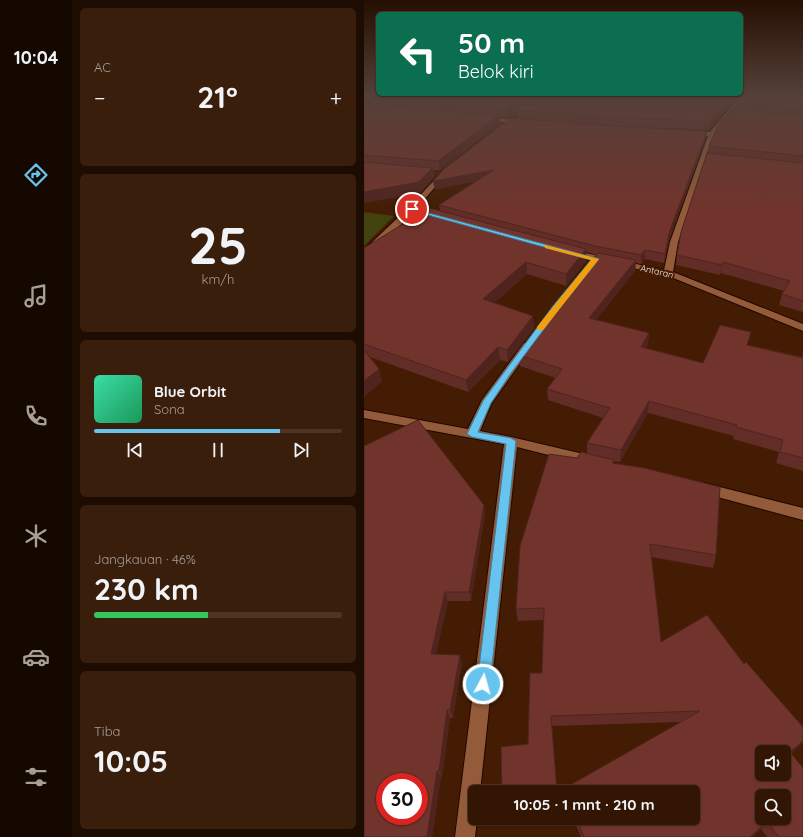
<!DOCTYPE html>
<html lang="id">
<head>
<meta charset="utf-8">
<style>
	body { margin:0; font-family:Quicksand,sans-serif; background:#3a1e0c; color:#f1f3f6; height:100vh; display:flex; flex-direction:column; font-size:15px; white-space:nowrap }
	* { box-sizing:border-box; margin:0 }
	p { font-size:13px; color:#a89f99 }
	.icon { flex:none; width:22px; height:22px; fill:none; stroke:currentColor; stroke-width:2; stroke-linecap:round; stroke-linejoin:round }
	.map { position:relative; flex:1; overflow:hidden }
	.panel { display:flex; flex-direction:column; gap:8px; padding:8px; background:#1c0c01; width:292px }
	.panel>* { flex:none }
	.guide { position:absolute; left:12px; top:12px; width:367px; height:84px; border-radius:6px; box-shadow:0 1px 3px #0004,0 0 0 1px #4d3424; background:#0b6e4f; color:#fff; overflow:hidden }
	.fabs { position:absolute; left:391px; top:745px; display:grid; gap:8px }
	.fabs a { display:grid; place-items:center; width:36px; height:36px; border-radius:6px; background:#321502; box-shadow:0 1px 3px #0004,0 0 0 1px #4d3424; font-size:20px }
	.speed { position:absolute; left:12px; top:773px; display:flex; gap:8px; font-size:20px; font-weight:700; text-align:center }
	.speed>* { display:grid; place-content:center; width:52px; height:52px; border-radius:50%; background:#321502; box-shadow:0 1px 3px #0004,0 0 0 1px #4d3424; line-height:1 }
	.speed .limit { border:6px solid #d22; background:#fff; color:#111 }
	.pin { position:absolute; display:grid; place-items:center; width:34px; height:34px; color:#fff; margin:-17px; border:2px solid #fff; border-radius:50%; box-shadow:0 1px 4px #0007 }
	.me { position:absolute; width:44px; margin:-22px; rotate:6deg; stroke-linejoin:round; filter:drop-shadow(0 0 3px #0008) }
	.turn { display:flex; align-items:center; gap:14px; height:84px; padding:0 16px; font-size:18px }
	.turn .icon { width:52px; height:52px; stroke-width:2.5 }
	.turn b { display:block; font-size:28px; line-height:34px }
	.big { font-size:30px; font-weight:700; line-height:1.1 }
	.panel .widget { flex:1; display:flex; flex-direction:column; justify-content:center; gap:6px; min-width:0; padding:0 14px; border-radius:6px; background:#3a1e0c }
	.panel .dial { align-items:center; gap:0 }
	.dial b { font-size:52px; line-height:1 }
	.song { display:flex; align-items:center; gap:12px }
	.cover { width:48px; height:48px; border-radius:6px; background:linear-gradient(135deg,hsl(160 70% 55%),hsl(150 70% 35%)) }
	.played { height:4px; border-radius:2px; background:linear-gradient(90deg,#66c4ef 75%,#4d3424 75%) }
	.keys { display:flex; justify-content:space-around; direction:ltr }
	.heat { display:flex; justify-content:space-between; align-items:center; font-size:22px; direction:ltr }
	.charge { height:6px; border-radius:3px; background:linear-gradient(90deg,#34c759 46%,#4d3424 0) }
	.trip { position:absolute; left:104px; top:785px; width:232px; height:40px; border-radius:6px; background:#321502; box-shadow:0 1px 3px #0004,0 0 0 1px #4d3424; font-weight:700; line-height:40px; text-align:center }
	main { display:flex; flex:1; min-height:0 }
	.tab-bar { display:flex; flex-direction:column; width:72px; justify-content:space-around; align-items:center; background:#140801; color:#a89f99 }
	.tab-bar .icon { width:28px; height:28px }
	.tab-bar .current { color:#66c4ef }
	.tab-bar b { font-size:18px; color:#f1f3f6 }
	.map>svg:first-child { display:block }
	.green { fill:#42420f }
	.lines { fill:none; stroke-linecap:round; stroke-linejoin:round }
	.minor-casing { stroke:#230800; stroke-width:2 }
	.minor { fill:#945b3b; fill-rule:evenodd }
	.wall { fill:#612d26; fill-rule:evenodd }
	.shaded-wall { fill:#4f241f }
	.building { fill:#71342c; stroke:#4f241f; fill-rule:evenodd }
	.route { fill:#66c4ef; stroke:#427f9b }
	.slow { fill:#f59e0b }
	.labels { text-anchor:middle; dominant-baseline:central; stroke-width:4; stroke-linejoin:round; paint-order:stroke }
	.far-street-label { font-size:9px; fill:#feeae0; stroke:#431c03 }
</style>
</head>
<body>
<main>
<nav class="tab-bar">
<b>10:04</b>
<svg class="icon current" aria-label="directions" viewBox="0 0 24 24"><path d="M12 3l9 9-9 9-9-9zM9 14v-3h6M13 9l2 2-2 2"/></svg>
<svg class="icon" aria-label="music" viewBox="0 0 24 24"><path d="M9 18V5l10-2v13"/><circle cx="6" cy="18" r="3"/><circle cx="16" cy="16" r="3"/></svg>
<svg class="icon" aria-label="phone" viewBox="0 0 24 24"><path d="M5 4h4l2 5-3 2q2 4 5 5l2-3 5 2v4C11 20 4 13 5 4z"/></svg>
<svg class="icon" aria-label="climate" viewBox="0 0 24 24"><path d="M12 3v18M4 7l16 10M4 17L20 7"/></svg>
<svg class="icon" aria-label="car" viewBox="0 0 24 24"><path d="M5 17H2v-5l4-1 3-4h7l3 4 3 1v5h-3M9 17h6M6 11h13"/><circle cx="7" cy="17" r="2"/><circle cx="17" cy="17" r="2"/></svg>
<svg class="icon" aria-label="filters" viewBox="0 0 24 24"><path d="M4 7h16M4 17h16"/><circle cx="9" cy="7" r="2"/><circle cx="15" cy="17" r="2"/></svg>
</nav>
<section class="panel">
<div class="widget"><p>AC</p>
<div class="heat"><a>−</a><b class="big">21°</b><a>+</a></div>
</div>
<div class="widget dial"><b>25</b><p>km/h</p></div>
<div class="widget">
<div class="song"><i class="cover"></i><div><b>Blue Orbit</b><p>Sona</p></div></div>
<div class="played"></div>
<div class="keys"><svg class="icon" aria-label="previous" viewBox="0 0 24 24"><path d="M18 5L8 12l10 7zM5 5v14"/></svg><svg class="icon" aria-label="pause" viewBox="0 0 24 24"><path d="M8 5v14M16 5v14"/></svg><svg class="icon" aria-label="next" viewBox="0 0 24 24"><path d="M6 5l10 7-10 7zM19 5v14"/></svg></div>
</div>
<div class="widget"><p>Jangkauan · 46%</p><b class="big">230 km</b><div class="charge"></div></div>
<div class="widget"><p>Tiba</p><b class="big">10:05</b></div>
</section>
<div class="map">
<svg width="439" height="837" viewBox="0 0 439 837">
	<rect width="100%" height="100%" fill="#431c03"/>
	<!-- green -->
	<path class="green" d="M0,212L30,216L0,246Z"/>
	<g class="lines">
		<!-- minor casing -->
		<g class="minor-casing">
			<path id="minor" d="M17,95H23L6,111H2V109Z
				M377,95H382L351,134L346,144L314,242L309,272L439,324V331L302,275L204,255L203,253L207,250L300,270L306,242L344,136L326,135L323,133L326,131L346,132Z
				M121,117L158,120L161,122L158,124L119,120L118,119Z
				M80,171L82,172V174L53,208L77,214V218H74L50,212L3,257L0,258V250L45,207L78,172Z
				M164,342L169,345L127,404L116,431L147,437L228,456L233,458L234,461L233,464L228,466L153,447L116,792H111V818H113L111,837H91L140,444L0,418V410L104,429L118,400L160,343Z
				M340,483L439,508V520L335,492L333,488L335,484Z"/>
		</g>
		<!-- minor -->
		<use href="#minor" class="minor"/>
	</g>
	<!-- wall -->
	<path class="wall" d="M0,95H170L144,117H135L136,123L76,170H69L70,177L57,192L0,203ZM11,99L12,105H5Z
		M171,95H375L368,102H364L363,108L345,130L248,126L154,118L153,110Z
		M439,95V312L415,305L418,294L420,291L357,273L356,275L312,265L313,255L344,153L345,146L372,109L373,103Z
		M342,137L305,241L300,263L281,259L277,264L272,263L271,271L232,320L285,333L284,344L282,348L339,363L384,345L438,357L439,353V471L412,463L415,452L369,439L370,436L284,413L256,462L250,461V463L352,555L349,568L287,557L297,642L428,754L439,837H403L397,829L388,837H217L209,818H329L317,722L188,726L193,792H138L164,744L178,673L180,620L154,621L152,609L213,458L223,454V443L239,418L184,400L183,389L192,378L156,366L155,355L232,255L222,252V261L202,286L163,274L130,303L170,328L144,362L136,360L104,392L6,357L15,369L18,381L0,397V248L76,210L75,205L113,181L71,189L69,181Z
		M0,446L121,514L107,601H84L72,654L98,663L89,718H86L78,777H77L68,837H0Z
		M138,818H199L141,826Z"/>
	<!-- shaded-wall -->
	<path class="shaded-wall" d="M5,95H16L3,106L1,98Z
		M161,95H170L144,117L143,109Z
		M370,95H375L368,102Z
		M364,100L363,108L345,130L346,122Z
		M135,115L136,123L76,170L74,161Z
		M343,131L342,137L305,241L300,263L301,254L305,233Z
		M68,168L70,177L57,192L0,203V192Z
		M130,170L131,177L71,189L69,181Z
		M222,249V261L202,286V274Z
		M281,250V259L277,264V255Z
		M272,260L271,271L225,329V318Z
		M162,262L163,274L121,311L119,299Z
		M359,262L357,273L356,275L358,265Z
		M169,316L170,328L144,362L143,350Z
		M285,333L284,344L276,358L277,347Z
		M134,347L136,360L104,392L102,380Z
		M15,369L18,381L0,397V381Z
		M285,401L284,413L256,462L257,450Z
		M120,505L121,514L107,601L105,592Z
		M81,592L84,601L70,662L67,654Z
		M96,655L98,663L89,718L86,710Z
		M83,710L86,718L78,777L75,771Z
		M439,741L438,744L420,761L426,752Z
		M73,771L77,777L68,837H63Z
		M403,822L397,829L388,837H386Z"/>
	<!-- building -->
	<path class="building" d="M0,95H5L1,98H0Z
		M15,95H161L143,109L11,99Z
		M171,95H325L364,100L346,122L248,117L153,110Z
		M379,95H439V110L373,103Z
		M0,104L135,115L74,161L0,155Z
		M368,108L439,116V156L345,146L354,126Z
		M147,118L248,126L343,131L305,233L301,254L281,250L277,255L231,246L75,205L130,170L69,181L80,169Z
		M343,153L439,163V301L418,294L426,281L359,262L358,265L313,255L317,232Z
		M0,162L68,168L55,182L0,192Z
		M65,208L222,249L202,274L162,262L119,299L169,316L143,350L134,347L102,380L0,344V248Z
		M234,253L272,260L225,318L285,333L277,347L339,363L356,325L387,332L383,345L439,358V356V458L416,452L419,440L372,427L373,425L285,401L257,450L223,443L246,408L183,389L198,369L155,355L196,299Z
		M0,350L15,369L0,381Z
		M54,420L120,505L105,592H81L67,654L96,655L86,710H83L75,771H73L63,837H0V446ZM21,782H55V816H21Z
		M217,452L250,460L248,463L280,468L356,487L352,555L286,544L297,642L343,615L380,664L382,662L439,727V741L426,752L439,768V837H415L403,822L386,837H220L212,818H329V792H194L336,711L187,716L193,792H138L137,747L164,744L166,673H178L180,608L152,609L156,546L185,454L213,458ZM398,752H420V774H398ZM398,796H420V818H398Z"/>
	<!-- sky -->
	<linearGradient id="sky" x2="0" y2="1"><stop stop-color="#250f02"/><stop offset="0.45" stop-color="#554039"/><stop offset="1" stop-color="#554039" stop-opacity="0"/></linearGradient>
	<rect width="439" height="212" fill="url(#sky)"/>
	<!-- route -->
	<path class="route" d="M46,208L235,259L195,309L147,373L127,403L114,432L147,438L152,441L126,684L124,689L119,691L115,689L113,684L142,444L108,437L103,434L119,401L189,306L227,260L46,210Z"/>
	<!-- slow -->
	<path class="slow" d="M181,245L235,259L179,330H173V327L227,260L181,248Z"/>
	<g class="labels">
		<!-- far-street labels -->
		<g class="far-street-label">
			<text transform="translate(293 271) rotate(13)">Antaran</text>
		</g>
	</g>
</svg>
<div class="fabs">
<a><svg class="icon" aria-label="sound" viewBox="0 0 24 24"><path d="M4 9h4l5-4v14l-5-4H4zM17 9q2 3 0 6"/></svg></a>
<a><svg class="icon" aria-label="search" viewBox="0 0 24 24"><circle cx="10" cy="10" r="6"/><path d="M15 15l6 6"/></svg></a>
</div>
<div class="speed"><div class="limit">30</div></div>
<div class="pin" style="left:48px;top:209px;background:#d93025"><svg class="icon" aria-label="arrive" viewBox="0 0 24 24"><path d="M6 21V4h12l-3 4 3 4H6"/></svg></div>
<svg class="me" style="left:119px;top:684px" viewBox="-20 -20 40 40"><circle r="17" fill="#66c4ef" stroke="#fff" stroke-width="3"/><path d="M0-11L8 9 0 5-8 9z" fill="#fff"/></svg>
<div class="trip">10:05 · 1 mnt · 210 m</div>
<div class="guide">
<div class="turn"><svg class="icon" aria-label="left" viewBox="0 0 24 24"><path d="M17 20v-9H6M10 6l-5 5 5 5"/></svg><div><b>50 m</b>Belok kiri</div></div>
</div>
</div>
</main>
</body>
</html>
